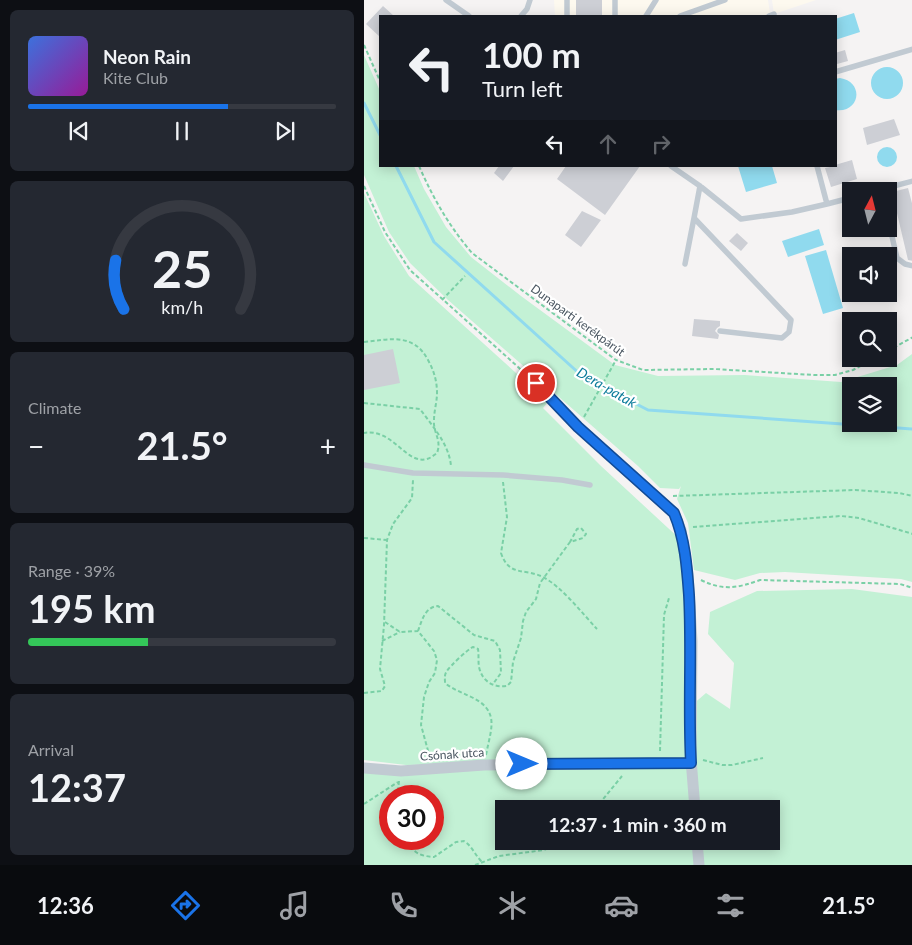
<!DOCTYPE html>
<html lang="en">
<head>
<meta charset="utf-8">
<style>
	body { margin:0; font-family:Lato,sans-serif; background:#242831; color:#f1f3f6; height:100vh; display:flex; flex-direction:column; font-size:19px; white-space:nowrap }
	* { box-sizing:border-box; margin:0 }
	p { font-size:16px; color:#9ea1a6 }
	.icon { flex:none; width:28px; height:28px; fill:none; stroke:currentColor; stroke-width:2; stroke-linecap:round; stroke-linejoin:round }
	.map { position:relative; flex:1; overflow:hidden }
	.sheet { display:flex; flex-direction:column; gap:10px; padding:10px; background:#0d0f14; width:364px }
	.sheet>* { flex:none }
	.guide { position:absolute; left:15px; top:15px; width:458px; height:152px; border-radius:0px; box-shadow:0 2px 12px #0003; background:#171b24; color:#f1f3f6; overflow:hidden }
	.needle { width:32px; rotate:7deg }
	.tools { position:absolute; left:478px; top:182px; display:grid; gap:10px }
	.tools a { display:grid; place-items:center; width:55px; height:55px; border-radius:0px; background:#171b24; box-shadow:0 2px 12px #0003; font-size:25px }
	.speed { position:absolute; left:15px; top:785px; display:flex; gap:10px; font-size:25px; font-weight:700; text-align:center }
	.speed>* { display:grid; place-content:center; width:65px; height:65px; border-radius:50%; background:#171b24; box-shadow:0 2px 12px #0003; line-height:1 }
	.speed .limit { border:8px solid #d22; background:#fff; color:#111 }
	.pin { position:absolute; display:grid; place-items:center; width:42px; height:42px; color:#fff; margin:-21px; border:2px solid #fff; border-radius:50%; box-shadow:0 1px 5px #0007 }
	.me { position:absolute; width:55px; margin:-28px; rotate:90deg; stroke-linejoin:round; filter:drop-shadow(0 0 4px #0008) }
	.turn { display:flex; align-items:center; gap:18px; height:105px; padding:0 20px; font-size:22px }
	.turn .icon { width:65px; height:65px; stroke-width:2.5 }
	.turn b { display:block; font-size:35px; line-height:42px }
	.lanes { display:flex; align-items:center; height:48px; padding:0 20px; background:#0003; justify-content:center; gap:25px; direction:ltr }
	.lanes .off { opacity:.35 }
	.big { font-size:38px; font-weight:700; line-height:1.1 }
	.sheet .tile { flex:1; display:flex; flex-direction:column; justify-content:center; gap:8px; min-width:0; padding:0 18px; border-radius:8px; background:#242831 }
	.sheet .dial { align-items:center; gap:0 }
	.dial svg { height:130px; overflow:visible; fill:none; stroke:#363941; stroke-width:7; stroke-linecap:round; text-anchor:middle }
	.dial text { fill:#f1f3f6; stroke:none }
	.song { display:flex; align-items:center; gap:15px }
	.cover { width:60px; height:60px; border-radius:8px; background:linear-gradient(135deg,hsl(220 70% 55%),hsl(300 70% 35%)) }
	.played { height:5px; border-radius:2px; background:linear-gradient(90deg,#1a73e8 65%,#363941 65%) }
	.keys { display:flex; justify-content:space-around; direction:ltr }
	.heat { display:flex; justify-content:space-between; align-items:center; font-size:28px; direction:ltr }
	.charge { height:8px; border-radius:4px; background:linear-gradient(90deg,#34c759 39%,#363941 0) }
	.trip { position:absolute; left:131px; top:800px; width:285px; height:50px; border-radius:0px; background:#171b24; box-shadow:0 2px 12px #0003; font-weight:700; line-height:50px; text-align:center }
	.tabs { display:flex; height:80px; justify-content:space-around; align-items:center; background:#090b0e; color:#9ea1a6 }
	.tabs .icon { width:35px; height:35px }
	.tabs .on { color:#1a73e8 }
	.tabs b { font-size:22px; color:#f1f3f6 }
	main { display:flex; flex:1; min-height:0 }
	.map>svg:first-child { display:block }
	.commercial { fill:#fdf9ef }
	.green { fill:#c3f1d5; fill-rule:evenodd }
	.water { fill:#90daee }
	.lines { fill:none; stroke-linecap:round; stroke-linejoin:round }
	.stream { stroke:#90daee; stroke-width:3 }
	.building { fill:#cdcfd5 }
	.path { stroke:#7ad0a6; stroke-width:2; stroke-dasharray:4 2.5; stroke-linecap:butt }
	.service { stroke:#c1cad2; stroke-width:5.5 }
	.minor { stroke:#c1cad2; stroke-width:11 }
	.route-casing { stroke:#114b97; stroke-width:12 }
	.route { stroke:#1a73e8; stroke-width:9 }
	.labels { text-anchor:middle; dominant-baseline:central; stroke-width:4.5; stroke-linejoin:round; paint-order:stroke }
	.street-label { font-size:12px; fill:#4a5661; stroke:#fff }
	.water-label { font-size:14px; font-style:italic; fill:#0c7c9b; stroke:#fff }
</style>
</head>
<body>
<main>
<section class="sheet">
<div class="tile">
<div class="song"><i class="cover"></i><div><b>Neon Rain</b><p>Kite Club</p></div></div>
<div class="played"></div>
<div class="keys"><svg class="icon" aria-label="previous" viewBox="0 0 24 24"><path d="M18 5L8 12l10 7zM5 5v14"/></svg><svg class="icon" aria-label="pause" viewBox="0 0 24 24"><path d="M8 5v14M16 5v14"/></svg><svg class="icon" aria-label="next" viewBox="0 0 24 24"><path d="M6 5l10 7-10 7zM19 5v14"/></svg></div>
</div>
<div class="tile dial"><svg viewBox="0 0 100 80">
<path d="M14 69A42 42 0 1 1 86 69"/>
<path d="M14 69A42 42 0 0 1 9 39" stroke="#1a73e8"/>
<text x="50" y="56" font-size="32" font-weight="700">25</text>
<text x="50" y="72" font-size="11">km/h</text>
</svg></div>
<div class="tile"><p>Climate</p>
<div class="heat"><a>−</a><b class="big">21.5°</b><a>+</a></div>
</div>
<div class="tile"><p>Range · 39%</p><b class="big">195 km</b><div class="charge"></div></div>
<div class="tile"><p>Arrival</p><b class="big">12:37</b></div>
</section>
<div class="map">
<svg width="549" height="865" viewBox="0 0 549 865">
	<rect width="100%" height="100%" fill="#f5f3f3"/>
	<!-- commercial -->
	<path class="commercial" d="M190,0H404L406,13L397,16H191Z
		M408,0H452L410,14Z"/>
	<!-- green -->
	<path class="green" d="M0,55L16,91V166H50L60,189L82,227L107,257L157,296L251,365L294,376L381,375L477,382L533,365L548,354V582L537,579L421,572L396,573L371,580L330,570L324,523L313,499L317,486L315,489L296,488L274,466L84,300L46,263L25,232L0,175ZM486,386H524V424H486Z
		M0,193L20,236L45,276L184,402L179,408L237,466L317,540L327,706L342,693L366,709L370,663L344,634L346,612L393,591L488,589L548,597V865H0V770L324,760L42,765L0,760ZM26,796H69V839H26ZM140,809H408V841H140Z"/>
	<!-- water -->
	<path class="water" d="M490,13L496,32L471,40V19Z
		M507 83a16 16 0 1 1 32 0a16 16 0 1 1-32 0Z
		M476,78C501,82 496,114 471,110V79Z
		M513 157a10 10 0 1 1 20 0a10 10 0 1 1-20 0Z
		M374,166H408L413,183L382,192Z
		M455,229L460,245L424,257L418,241Z
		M462,250L479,308L459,314L441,256Z"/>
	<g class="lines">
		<!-- stream -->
		<path class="stream" d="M0,103L16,135
			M32,166L70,242L218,376L284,410L549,429"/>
	</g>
	<!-- building -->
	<path class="building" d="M212,0H238V16H212Z
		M19,6L30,16H16V37L2,24Z
		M481,50L484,61L473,64L471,53Z
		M530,119L536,135L503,145L499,128Z
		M488,160L493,179L467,187L461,168L471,166V165Z
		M135,166H150L139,181L130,173Z
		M202,166H276L241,215L193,179Z
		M544,188L549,207V261L544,260L528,192Z
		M218,211L237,220L217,247L201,235Z
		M373,233L384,243L377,251L365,241Z
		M330,319L356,321V326L353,328L351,331L355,335L354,339L328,336Z
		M29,349L36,383L0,390V355Z"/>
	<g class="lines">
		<!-- path -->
		<path class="path" d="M0,45L16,81
			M55,166C69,198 85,226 108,253L252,360L279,370L350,369L450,375H471L489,370L510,359
			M0,186L21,232L46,270L163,375
			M78,300L101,276
			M0,342C26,339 50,333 64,360C70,371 73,381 73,393C73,402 70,411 70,420C69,433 78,440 73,453C70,455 67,458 63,459C42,465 29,428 0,433
			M524,351L549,337
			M0,403L56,409C69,427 85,444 87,466
			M220,417L252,360
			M139,482L143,517L137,553C145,577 161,568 179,577C198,587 218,613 233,629
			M309,496L491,490L535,493L549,496
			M329,527L477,516L495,518L549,534
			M0,538L23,540
			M337,580C359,591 374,588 396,580L536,584L549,588
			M21,622L36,632L54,631L70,651L73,660L71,673L65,682L60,697L57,725L66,758
			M54,631C58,620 61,607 74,606L110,635L131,641L136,650L137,673L129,684
			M18,641L36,632
			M0,693L18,691L21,686L16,669L20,625L23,540L29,524L48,498L49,480
			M296,751L300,615L305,598
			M122,755C127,728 137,710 105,696C97,692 88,689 81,683C81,678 80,675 83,671C85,667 105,648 109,647L114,649C115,655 114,661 115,667C118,681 129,688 143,686L147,682L149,662L157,638L159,621L162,612L172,599L176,583L206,542L219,538L222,534L217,528L213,529L206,542
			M339,760L358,765H368L399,758
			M35,781L34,790L38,796
			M0,804L34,782
			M231,809L258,776
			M47,839C46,854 58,856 70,857L92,842L100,841C108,846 111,855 118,862
			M111,865L135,856L180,850L198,841"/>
		<!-- service -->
		<path class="service" d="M82,0L105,16
			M157,16L163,9L166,0
			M203,16V0
			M251,16V0
			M282,16L292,0
			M316,16L361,0
			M405,16L410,14
			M471,72L549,49
			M307,166L336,186L377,219L428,212L463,204
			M453,166L463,204L486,198
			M336,186L330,218L427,320L425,332L418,338L356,331
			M511,191L549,181
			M524,219L533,258L541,264L549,266
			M321,264L330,218
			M0,465L49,473L139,475L198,480L226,485"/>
		<!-- minor -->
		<path class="minor" d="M172,383L214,427L310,513L317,530L324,574L328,641L327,759L331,809
			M0,768L37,771L120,765L327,763
			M333,841L335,865"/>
	</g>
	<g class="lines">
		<!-- route casing -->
		<g class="route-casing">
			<path id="route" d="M158,764L327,763C324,707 328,651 325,595C323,567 321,539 310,513L214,427L172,383"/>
		</g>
		<!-- route -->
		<use href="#route" class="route"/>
	</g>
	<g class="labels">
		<!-- street labels -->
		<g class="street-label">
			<text transform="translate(214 320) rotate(36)">Dunaparti kerékpárút</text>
			<text transform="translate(88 754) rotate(-4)">Csónak utca</text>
		</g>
		<!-- water labels -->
		<g class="water-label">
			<text transform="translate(243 387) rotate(30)">Dera-patak</text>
		</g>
	</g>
</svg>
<div class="tools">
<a><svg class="needle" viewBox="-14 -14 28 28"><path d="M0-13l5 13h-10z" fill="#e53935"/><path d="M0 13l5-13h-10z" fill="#9ea1a6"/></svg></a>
<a><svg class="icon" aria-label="sound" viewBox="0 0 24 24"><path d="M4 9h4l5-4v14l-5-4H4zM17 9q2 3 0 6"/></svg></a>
<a><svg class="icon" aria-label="search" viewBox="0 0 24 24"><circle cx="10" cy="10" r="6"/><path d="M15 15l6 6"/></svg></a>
<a><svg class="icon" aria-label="layers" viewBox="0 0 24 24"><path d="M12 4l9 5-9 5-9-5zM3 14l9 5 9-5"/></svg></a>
</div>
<div class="speed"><div class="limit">30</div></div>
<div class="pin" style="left:172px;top:383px;background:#d93025"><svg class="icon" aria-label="arrive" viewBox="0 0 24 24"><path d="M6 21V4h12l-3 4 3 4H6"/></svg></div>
<svg class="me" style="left:158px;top:764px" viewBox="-20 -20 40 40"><circle r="19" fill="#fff"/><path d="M0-13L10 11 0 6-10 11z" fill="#1a73e8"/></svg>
<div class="trip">12:37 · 1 min · 360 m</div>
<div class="guide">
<div class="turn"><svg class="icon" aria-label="left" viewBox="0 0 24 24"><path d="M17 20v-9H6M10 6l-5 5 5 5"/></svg><div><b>100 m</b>Turn left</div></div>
<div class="lanes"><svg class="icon" aria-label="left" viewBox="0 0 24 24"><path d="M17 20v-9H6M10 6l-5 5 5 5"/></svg><svg class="icon off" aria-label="ahead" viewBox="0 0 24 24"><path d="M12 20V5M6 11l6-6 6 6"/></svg><svg class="icon off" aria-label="right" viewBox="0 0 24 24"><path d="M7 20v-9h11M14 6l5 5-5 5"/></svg></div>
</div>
</div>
</main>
<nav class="tabs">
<b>12:36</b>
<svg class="icon on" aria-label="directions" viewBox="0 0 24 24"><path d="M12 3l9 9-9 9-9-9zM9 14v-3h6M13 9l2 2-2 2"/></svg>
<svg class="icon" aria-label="music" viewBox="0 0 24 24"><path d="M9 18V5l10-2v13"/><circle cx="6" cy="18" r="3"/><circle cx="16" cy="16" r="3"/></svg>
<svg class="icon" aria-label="phone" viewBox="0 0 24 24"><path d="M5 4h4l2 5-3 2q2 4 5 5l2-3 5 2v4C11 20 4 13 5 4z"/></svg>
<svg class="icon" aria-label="climate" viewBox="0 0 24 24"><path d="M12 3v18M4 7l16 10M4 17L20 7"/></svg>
<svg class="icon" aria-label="car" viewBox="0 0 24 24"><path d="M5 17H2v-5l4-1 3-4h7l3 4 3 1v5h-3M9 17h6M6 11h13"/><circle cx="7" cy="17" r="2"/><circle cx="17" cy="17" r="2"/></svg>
<svg class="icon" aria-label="filters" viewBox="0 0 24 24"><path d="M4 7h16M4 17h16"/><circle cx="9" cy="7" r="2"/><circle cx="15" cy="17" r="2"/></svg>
<b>21.5°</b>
</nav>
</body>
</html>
